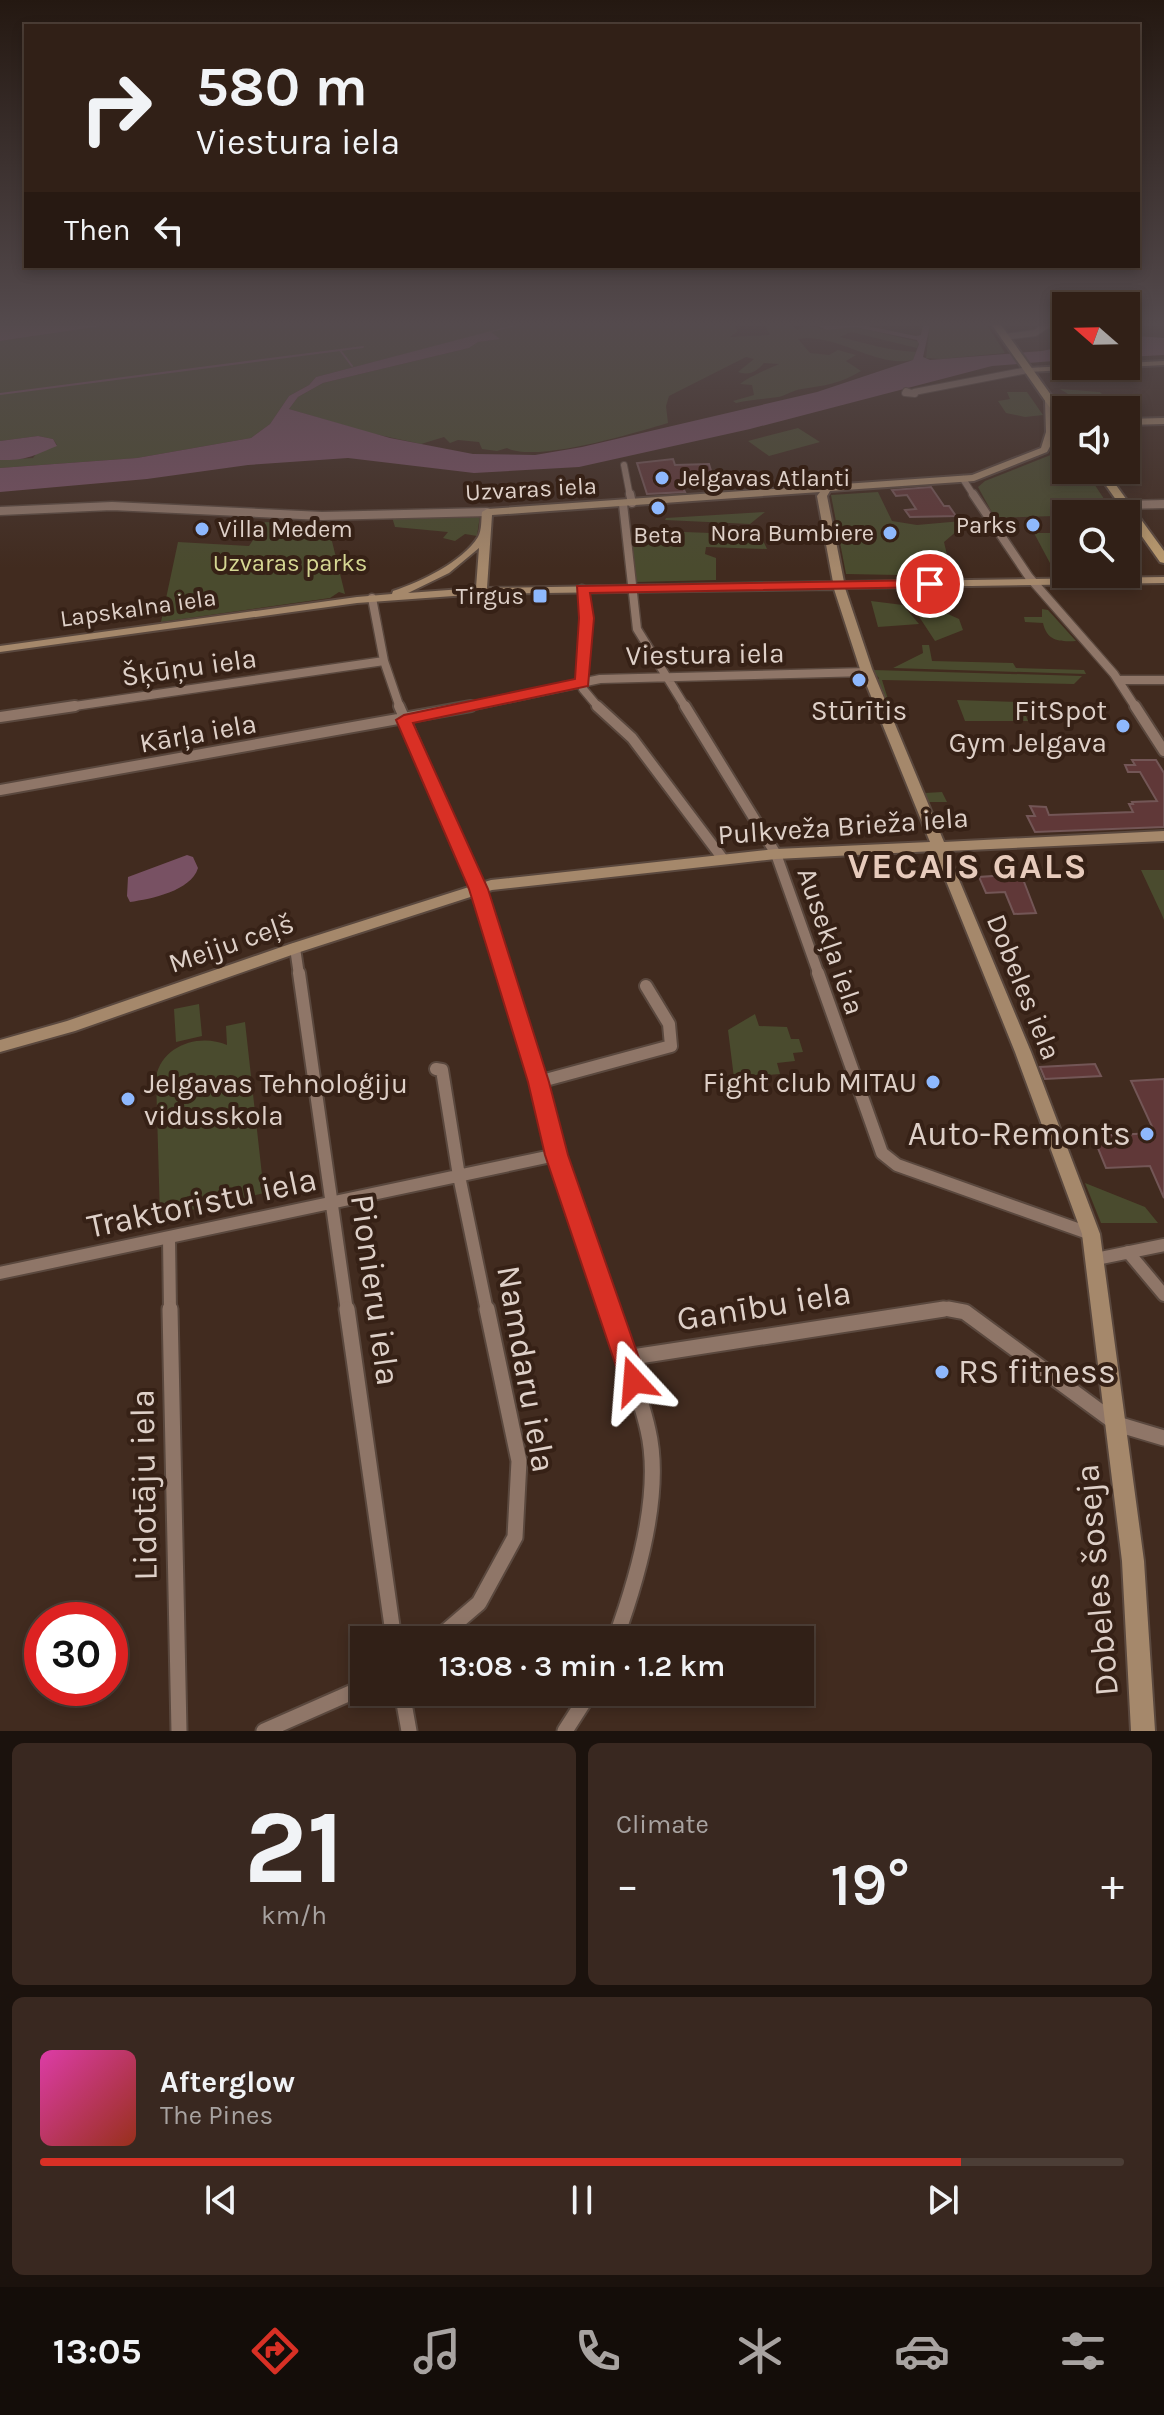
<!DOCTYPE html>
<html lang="en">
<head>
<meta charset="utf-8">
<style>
	body { margin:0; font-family:Karla,sans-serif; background:#392820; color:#f1f3f6; height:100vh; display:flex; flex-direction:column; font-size:30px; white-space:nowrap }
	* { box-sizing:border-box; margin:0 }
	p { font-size:26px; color:#a8a3a1 }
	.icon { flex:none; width:44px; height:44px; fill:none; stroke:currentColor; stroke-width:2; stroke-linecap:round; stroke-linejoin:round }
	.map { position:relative; height:1731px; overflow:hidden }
	.details { display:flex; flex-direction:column; gap:12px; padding:12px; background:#1b120d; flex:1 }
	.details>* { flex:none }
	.top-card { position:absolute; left:24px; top:24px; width:1116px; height:244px; border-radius:0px; box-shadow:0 4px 12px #0003,0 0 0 2px #4c3e36; background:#312017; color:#f1f3f6; overflow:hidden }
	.needle { width:52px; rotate:290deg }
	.controls { position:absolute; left:1052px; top:292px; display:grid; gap:16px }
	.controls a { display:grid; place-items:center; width:88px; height:88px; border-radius:0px; background:#312017; box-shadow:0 4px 12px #0003,0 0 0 2px #4c3e36; font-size:40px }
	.speed { position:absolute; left:24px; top:1602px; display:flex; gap:16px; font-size:40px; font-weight:700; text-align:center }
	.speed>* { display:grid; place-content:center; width:104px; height:104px; border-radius:50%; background:#312017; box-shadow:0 4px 12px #0003,0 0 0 2px #4c3e36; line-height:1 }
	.speed .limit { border:12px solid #d22; background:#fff; color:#111 }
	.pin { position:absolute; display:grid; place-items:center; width:68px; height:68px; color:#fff; margin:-34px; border:4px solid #fff; border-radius:50%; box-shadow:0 2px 8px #0007 }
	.me { position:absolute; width:88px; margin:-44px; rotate:341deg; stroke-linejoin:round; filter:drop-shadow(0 0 6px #0008) }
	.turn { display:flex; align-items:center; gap:28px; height:168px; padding:0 40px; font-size:36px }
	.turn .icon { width:104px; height:104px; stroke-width:2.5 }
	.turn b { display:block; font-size:56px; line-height:68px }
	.then { display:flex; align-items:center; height:76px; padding:0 40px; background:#0003; gap:16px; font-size:30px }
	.big { font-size:60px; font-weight:600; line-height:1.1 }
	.details .widget { flex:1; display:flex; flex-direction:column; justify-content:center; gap:12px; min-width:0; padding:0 28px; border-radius:12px; background:#392820 }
	.details .dial { align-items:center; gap:0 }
	.dial b { font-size:104px; line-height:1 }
	.song { display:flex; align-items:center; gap:24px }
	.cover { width:96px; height:96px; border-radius:12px; background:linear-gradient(135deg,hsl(320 70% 55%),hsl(10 70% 35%)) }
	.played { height:8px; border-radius:4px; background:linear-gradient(90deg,#d93025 85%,#4c3e36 85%) }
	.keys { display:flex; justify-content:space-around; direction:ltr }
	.heat { display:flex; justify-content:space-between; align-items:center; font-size:44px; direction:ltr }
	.details .tiles { flex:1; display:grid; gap:12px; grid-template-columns:1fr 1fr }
	.widget:last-child { grid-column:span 2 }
	.trip { position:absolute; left:350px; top:1626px; width:464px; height:80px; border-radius:0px; background:#312017; box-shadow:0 4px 12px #0003,0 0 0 2px #4c3e36; font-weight:600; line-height:80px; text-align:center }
	.dock { display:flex; height:128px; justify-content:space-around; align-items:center; background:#140d09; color:#a8a3a1 }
	.dock .icon { width:56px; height:56px }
	.dock .current { color:#d93025 }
	.dock b { font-size:36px; color:#f1f3f6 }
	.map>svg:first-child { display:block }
	.green { fill:#4a4b2e }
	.water { fill:#785163 }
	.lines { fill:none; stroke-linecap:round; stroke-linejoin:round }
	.stream { stroke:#785163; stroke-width:2 }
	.building { fill:#603838; stroke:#735656; stroke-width:2 }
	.street-far4-casing { stroke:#5a483e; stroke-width:8 }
	.street-far3-casing { stroke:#5a483e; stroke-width:11 }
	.street-far2-casing { stroke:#5a483e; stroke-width:14 }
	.street-far1-casing { stroke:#5a483e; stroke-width:16 }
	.street-casing { stroke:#5a483e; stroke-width:19 }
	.secondary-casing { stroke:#5a483e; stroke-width:4 }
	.primary-casing { stroke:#5a483e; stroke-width:4 }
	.street-far4 { stroke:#8f7668; stroke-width:6 }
	.street-far3 { stroke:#8f7668; stroke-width:8 }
	.street-far2 { stroke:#8f7668; stroke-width:10 }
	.street-far1 { stroke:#8f7668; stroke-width:12 }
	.street { stroke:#8f7668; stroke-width:15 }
	.secondary { fill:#a5886b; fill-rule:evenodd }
	.primary { fill:#bb9b6f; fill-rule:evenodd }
	.route { fill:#d93025; stroke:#8d1f18; stroke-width:2 }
	.poi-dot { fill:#8eb8fd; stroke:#362116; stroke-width:3 }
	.labels { text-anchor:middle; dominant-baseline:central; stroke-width:8; stroke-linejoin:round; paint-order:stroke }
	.far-poi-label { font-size:24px; fill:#ded0c8; stroke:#362116; text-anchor:end }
	.far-street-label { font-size:24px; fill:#ded0c8; stroke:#362116 }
	.far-park-label { font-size:24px; fill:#d5d793; stroke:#362116 }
	.street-label { font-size:28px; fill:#ded0c8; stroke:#362116 }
	.poi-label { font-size:28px; fill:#ded0c8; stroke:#362116; text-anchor:end }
	.near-poi-label { font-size:34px; fill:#ded0c8; stroke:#362116; text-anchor:end }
	.near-street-label { font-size:34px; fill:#ded0c8; stroke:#362116 }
	.district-label { font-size:36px; font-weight:bold; letter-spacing:2px; fill:#e7cbbc; stroke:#362116 }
</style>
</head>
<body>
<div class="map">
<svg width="1164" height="1731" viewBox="0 0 1164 1731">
	<rect width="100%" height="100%" fill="#412b1f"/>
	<!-- green -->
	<path class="green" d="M108,325H734L738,331L730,337L770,335L765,325H791L798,330L806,325L827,330L855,327L919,342L917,348L851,332L840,337C864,343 891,351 916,352L913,360C874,368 838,333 798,339L810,353L829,355L838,350L856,355L846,361L861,371C842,383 823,386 802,389C793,390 785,396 778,397C765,399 750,400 736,403L733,401L754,395L752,385L740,384C748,377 768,369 779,364L764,363C757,371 750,376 738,372L754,359L746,357L669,396L666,406L668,423C634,433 537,463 507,448L497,451L482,449L479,442L458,440L450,443L444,437L421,444L370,433L289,409L298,397L323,383L469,348L478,342L499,339L489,332L316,377L309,385L289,396L270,424L251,438L137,458L0,468V460L33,458L36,454L57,445L53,439L38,436L0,441V341Z
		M930,325H987L1005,353L941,359L926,358Z
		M1060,389L1100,392L1107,399L1105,403L1100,402L1090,410H1086L1088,405L1072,408L1062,395L1068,394Z
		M1007,392H1027L1043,415L1025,417L1006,413L998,401L1010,399Z
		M798,428L820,442L769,456L748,441Z
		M1066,453V470H1085L1114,514L995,518L978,487L985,481L1053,454Z
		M878,492L892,521L917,525L973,520L984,527L958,530L944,542L952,576L846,574L831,495Z
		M765,512L750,524L665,520L666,518Z
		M480,515L477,536L465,534L455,541L443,538L448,532L395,527L392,517Z
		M265,522L328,525L345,594L339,592L330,598L161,622L178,542L249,546Z
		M740,527L759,532L767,549L706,547L705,554L716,558V580L636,582L632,536L683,538L684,532L738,534Z
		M1034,533H1066V565H1051Z
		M871,601L903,605L919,624L878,627Z
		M914,609L939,610L959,619L963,630L935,641Z
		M1042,609L1048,610L1076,641C1059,642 1047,641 1043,623L1025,622L1024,617H1042Z
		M922,645H929L932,661L1013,663L1016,668L1084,670L1086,674L893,668L923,653Z
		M872,671L873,670L1082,676L1074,684L882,680L897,728L925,793L942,792L947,802H924L876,682L879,678Z
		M957,700L1021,702L1028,721H965Z
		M1141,870H1164V920L1162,915Z
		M199,1004L202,1036L176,1042L174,1009Z
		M755,1014L759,1026L787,1027L791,1039H799L803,1052L793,1053L795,1061L777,1063L780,1074L734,1078L728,1030Z
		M245,1022L264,1193L240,1199L238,1188C220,1208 193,1217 169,1202V1215L160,1217L156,1077C162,1045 200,1033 227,1045L226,1026Z
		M1085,1183L1145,1207L1158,1223H1101Z"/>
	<!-- water -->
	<path class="water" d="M0,325H108L0,341Z
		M815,325H862L916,336L921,335L923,325H930L923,357L930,360L1042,351L1056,348L1066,339V360L992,366L750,429L579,467L474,473L348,458L248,465L147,479L0,492V468L137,458L251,438L270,424L289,396L309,385L316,377L510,326H515L491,332L500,339L478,342L469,348L323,383L298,397L289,409L390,438L473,454L535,455L582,447L817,392L913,360L919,344L917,340L855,327L827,330Z
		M1126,328L1136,336L1164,338V355L1126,357Z
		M38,436L53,439L57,446C34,455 27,461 0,460V441Z
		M187,855L193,857L198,868C191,891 151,899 130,902L127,896L128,877Z"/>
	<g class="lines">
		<!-- stream -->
		<path class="stream" d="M340,350L363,347
			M0,394L340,350L352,366"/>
	</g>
	<!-- building -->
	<path class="building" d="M673,459L675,465L709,464L715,484L682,486L685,492L647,494L637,463Z
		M931,487L944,506H949L956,516L910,517L905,510L916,509L907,495L896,496L892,490Z
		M1132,760H1156L1164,773V827L1035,832L1027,816H1035L1030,806L1046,807L1049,815L1133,812L1129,804H1133L1132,802L1157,801L1140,772H1128L1125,765H1135Z
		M1021,874L1036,913L1014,914L1005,892L986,893L979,877Z
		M1095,1064L1101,1076L1045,1079L1040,1067Z
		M1164,1079V1198L1150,1166L1106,1168L1093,1136L1155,1133L1131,1081Z"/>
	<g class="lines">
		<!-- street-far4 casing -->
		<g class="street-far4-casing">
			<path id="street-far4" d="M1004,337L1035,333L1047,325
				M906,391L915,394L905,393Z
				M914,392L1028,370
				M624,465L630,496
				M963,479L974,496"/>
		</g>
		<!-- street-far3 casing -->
		<g class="street-far3-casing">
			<path id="street-far3" d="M630,494L632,503
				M973,494L1029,577L1114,674L1136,708
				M623,504L637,629L686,708
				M1125,505L1164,504
				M0,511L112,506L322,516L487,512
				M582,589L587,618L583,689L599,708
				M372,598L384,661L400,708
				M1118,680H1164
				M61,708L384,661
				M462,708L600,679L867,672"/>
		</g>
		<!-- street-far2 casing -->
		<g class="street-far2-casing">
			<path id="street-far2" d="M399,706L479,889L505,975
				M597,706L632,738L723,859
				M685,706L776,854L819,975
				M1135,706L1164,751
				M0,717L75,706
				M0,790L471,706
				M295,948L299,975"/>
		</g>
		<!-- street-far1 casing -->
		<g class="street-far1-casing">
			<path id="street-far1" d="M299,973L347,1311
				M505,973L538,1082L556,1155L608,1311
				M818,973L882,1153L897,1165L1091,1234
				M436,1069L442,1070L459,1176L487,1311
				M538,1082L671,1046L669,1024L646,986
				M169,1238L170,1311
				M1128,1252L1164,1295
				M1096,1259L1164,1245
				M0,1273L556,1155
				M931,1311L947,1308L958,1311"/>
		</g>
		<!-- street casing -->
		<g class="street-casing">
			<path id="street" d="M170,1309L179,1731
				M347,1309L394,1640
				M608,1309C621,1349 639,1389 648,1430C663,1494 637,1580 615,1640
				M949,1309L965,1312L1117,1424L1164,1438
				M626,1358L944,1309
				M436,1640L479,1603L515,1537L519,1461L487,1309
				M402,1692L409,1731
				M264,1731L364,1687
				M565,1731L590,1692"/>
		</g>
		<!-- secondary casing -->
		<g class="secondary-casing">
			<path id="secondary" d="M1164,361V365L1126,367L1123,366H1126V363Z
				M1066,366H1108L1104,368L1028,372L1024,370L1028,368Z
				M1049,397L1053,400C1056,419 1058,435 1047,452L974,481L830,491L827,496L844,582L1164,577V583L845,588L872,669L944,842L1164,831V841L947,851L1031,1052L1100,1234L1144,1561L1155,1731H1131L1122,1561L1082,1234L1015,1052L934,851L776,859L492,890L300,952L75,1031L0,1052V1040L67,1021L290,944L491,880L776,849L930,842L860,669L834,589L481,594L357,603L0,652V646L357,597L392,594L393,591C421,582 462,562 478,537C482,530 481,520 482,512L487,509L972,475L1041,448L1046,432L1045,400ZM820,492L817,496L833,582L487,588L492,515ZM479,548L476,588L408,593L449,573Z
				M1164,418V424L1126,425V419Z"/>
		</g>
		<!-- primary casing -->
		<g class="primary-casing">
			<path id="primary" d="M992,325H1001L1066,416V426L1062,425Z
				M1095,470H1105L1164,551V563L1160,562Z"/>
		</g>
		<!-- street-far4 -->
		<use href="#street-far4" class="street-far4"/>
		<!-- street-far3 -->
		<use href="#street-far3" class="street-far3"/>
		<!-- street-far2 -->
		<use href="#street-far2" class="street-far2"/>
		<!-- street-far1 -->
		<use href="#street-far1" class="street-far1"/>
		<!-- street -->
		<use href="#street" class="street"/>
		<!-- secondary -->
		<use href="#secondary" class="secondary"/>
		<!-- primary -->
		<use href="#primary" class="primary"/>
	</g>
	<!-- sky -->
	<linearGradient id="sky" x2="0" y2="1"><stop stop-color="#241811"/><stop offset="0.57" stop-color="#544a4d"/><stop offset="1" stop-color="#544a4d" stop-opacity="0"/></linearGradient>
	<rect width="1164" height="568" fill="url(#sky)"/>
	<!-- route -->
	<path class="route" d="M930,580L937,584L935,587L590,593L594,618L588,686L413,723L488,889L549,1082L568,1155L647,1381L643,1390L634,1394L624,1390L621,1381L545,1155L528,1082L469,889L396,720L404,715L575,679L579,618L577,586Z"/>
	<!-- markers -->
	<g class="poi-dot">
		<circle cx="662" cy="478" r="8"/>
		<circle cx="658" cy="508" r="8"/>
		<circle cx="1033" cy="525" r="8"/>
		<circle cx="202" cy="529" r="8"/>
		<circle cx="890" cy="533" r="8"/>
		<rect x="532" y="588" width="16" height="16" rx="4"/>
		<circle cx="859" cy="680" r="8"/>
		<circle cx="1123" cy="726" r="8"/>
		<circle cx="933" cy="1082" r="8"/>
		<circle cx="128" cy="1099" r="8"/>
		<circle cx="1147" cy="1134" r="8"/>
		<circle cx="942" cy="1372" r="8"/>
	</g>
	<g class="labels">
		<!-- far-poi labels -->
		<g class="far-poi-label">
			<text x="678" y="478" text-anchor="start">Jelgavas Atlanti</text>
			<text x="1017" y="525">Parks</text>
			<text x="218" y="529" text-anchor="start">Villa Medem</text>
			<text x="874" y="533">Nora Bumbiere</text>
			<text x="658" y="535" text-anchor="middle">Beta</text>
			<text x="524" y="596">Tirgus</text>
		</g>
		<!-- far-street labels -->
		<g class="far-street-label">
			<text transform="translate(531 489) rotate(-3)">Uzvaras iela</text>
			<text transform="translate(138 608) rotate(-8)">Lapskalna iela</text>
		</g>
		<!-- far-park labels -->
		<g class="far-park-label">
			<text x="290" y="563">Uzvaras parks</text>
		</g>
		<!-- street labels -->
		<g class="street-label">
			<text transform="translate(705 654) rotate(-1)">Viestura iela</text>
			<text transform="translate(189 667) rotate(-8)">Šķūņu iela</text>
			<text transform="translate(198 733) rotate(-10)">Kārļa iela</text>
			<text transform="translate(843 826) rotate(-4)">Pulkveža Brieža iela</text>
			<text transform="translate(831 941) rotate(71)">Ausekļa iela</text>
			<text transform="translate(231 943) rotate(-19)">Meiju ceļš</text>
			<text transform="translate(1024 987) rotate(68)">Dobeles iela</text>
		</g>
		<!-- poi labels -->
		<g class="poi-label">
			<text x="859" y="710" text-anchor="middle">Stūrītis</text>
			<text x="1107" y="710">FitSpot<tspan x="1107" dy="32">Gym Jelgava</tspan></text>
			<text x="917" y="1082">Fight club MITAU</text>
			<text x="144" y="1083" text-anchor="start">Jelgavas Tehnoloģiju<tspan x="144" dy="32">vidusskola</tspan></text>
		</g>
		<!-- near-poi labels -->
		<g class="near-poi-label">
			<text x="1131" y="1134">Auto-Remonts</text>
			<text x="958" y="1372" text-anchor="start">RS fitness</text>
		</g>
		<!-- near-street labels -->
		<g class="near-street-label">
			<text transform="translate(202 1203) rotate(-12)">Traktoristu iela</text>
			<text transform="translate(375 1290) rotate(82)">Pionieru iela</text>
			<text transform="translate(764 1306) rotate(-9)">Ganību iela</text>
			<text transform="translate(526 1369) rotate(80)">Namdaru iela</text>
			<text transform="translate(144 1485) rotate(-91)">Lidotāju iela</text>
			<text transform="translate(1097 1580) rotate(-95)">Dobeles šoseja</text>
		</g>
		<!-- district labels -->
		<g class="district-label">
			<text x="968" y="866">VECAIS GALS</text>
		</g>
	</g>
</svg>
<div class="controls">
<a><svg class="needle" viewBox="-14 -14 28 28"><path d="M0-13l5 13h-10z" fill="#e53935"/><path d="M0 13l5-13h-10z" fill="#a8a3a1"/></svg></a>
<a><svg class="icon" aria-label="sound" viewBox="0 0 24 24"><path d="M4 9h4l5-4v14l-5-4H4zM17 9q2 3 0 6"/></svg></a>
<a><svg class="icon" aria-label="search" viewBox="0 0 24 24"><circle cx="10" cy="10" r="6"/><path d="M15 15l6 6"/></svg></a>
</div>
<div class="speed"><div class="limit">30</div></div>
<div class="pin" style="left:930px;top:584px;background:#d93025"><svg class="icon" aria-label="arrive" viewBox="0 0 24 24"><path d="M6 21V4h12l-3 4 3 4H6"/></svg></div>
<svg class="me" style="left:634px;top:1381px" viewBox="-20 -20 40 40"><path d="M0-17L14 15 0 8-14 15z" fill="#d93025" stroke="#fff" stroke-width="4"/></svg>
<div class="trip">13:08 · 3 min · 1.2 km</div>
<div class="top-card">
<div class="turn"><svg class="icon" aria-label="right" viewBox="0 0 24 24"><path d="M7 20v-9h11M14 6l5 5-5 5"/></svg><div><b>580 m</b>Viestura iela</div></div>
<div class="then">Then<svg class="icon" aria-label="left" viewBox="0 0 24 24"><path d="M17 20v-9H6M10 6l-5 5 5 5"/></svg></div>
</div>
</div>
<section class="details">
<div class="tiles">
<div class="widget dial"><b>21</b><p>km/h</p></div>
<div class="widget"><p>Climate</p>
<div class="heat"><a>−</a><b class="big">19°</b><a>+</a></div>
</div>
<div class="widget">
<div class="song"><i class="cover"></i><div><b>Afterglow</b><p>The Pines</p></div></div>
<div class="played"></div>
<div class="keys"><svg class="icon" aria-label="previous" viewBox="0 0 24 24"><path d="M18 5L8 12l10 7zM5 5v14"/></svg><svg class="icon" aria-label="pause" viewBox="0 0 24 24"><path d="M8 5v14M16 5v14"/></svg><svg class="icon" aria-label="next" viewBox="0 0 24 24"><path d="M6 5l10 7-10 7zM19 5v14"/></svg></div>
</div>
</div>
</section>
<nav class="dock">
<b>13:05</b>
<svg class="icon current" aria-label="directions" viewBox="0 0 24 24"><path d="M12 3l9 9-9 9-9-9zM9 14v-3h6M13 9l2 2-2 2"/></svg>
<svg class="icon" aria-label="music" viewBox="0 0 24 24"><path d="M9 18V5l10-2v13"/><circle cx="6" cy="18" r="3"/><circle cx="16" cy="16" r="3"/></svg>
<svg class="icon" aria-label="phone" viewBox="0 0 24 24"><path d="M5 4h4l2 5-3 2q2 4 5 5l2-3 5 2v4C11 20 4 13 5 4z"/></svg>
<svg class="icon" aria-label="climate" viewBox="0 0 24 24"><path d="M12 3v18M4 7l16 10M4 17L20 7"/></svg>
<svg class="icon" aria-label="car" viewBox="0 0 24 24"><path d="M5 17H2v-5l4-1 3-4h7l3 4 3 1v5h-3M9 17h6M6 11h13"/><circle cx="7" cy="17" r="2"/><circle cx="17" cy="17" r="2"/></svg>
<svg class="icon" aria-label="filters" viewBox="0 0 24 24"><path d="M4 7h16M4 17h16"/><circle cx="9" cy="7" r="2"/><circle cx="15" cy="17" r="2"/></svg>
</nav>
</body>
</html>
